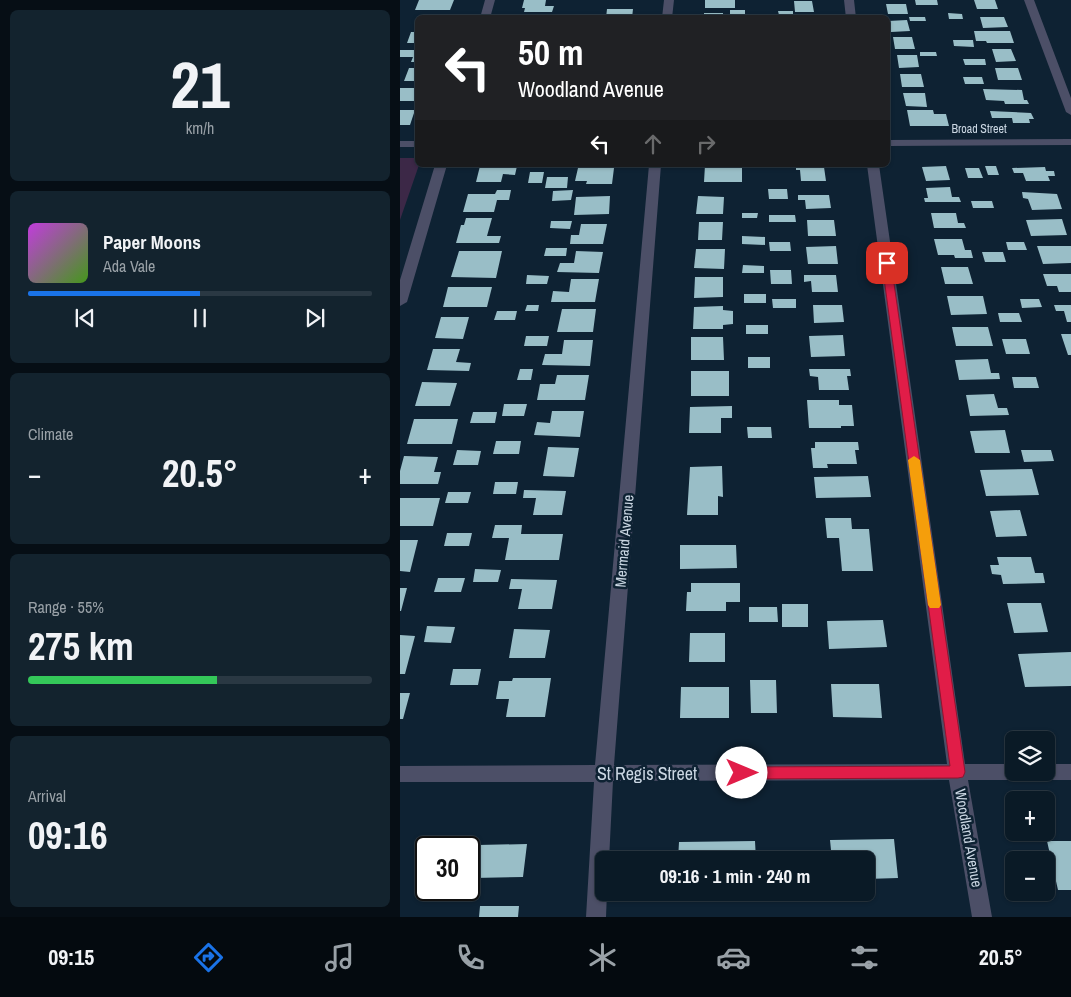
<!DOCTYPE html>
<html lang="en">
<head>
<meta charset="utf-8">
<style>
	body { margin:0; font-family:"Archivo Narrow",sans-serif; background:#13232e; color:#f1f3f6; height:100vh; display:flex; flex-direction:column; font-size:19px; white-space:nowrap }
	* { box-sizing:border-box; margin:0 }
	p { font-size:16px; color:#99a1a7 }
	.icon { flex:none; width:28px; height:28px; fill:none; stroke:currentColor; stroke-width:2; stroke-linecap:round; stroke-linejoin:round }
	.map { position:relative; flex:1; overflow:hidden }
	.sheet { display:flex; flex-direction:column; gap:10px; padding:10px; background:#060e15; width:400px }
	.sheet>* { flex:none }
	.hud { position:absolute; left:15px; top:15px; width:475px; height:152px; border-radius:8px; box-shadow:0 1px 4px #0004,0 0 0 1px #2a3843; background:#202124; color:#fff; overflow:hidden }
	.tools { position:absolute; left:605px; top:731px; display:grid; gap:10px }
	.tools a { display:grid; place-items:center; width:50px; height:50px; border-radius:8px; background:#0a1a26; box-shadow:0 1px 4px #0004,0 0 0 1px #2a3843; font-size:25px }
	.speed { position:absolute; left:15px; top:836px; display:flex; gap:10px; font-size:25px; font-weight:700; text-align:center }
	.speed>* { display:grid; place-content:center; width:65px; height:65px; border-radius:50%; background:#0a1a26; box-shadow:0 1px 4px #0004,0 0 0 1px #2a3843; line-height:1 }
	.speed .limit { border:2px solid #111; border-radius:8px; background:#fff; color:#111 }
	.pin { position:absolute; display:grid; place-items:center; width:42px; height:42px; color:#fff; margin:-21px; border-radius:10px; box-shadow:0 2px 8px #0006 }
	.me { position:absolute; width:55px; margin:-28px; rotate:90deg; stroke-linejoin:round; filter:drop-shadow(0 0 4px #0008) }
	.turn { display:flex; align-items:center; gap:18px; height:105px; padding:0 20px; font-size:22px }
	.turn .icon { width:65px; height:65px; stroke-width:2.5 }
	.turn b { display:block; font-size:35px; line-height:42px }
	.lanes { display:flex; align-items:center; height:48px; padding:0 20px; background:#0003; justify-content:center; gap:25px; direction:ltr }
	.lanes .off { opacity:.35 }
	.big { font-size:38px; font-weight:700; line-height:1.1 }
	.sheet .tile { flex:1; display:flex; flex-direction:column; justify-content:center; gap:8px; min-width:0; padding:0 18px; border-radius:8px; background:#13232e }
	.sheet .dial { align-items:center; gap:0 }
	.dial b { font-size:65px; line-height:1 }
	.song { display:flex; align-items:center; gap:15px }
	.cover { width:60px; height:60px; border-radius:8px; background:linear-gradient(135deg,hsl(290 70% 55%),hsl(100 70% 35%)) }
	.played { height:5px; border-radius:2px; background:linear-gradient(90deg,#1a73e8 50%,#2a3843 50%) }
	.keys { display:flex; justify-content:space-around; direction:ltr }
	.heat { display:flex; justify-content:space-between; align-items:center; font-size:28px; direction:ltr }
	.charge { height:8px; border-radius:4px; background:linear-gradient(90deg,#34c759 55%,#2a3843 0) }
	.trip { position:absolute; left:195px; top:851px; width:280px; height:50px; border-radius:8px; background:#0a1a26; box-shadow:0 1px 4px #0004,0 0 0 1px #2a3843; font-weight:700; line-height:50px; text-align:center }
	.tab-bar { display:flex; height:80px; justify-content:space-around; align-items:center; background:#040a0f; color:#99a1a7 }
	.tab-bar .icon { width:35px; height:35px }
	.tab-bar .active { color:#1a73e8 }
	.tab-bar b { font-size:22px; color:#f1f3f6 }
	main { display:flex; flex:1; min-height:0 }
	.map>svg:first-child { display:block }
	.green { fill:#3c2847 }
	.building { fill:#99bec7 }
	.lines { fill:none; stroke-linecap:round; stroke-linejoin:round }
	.street { fill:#4c4f67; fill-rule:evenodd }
	.route { fill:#e11d48; stroke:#92132f }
	.slow { fill:#f59e0b }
	.labels { text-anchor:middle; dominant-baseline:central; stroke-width:5; stroke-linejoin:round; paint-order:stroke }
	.far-street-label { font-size:12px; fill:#cbd7e3; stroke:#0e2233 }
	.street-label { font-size:15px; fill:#cbd7e3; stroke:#0e2233 }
	.near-street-label { font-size:18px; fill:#cbd7e3; stroke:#0e2233 }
</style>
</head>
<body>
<main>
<section class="sheet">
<div class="tile dial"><b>21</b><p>km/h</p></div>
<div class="tile">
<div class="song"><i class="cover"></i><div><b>Paper Moons</b><p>Ada Vale</p></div></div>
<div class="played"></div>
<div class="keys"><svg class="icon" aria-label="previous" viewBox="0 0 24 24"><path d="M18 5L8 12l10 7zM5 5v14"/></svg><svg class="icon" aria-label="pause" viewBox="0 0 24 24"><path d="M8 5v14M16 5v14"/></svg><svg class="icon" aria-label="next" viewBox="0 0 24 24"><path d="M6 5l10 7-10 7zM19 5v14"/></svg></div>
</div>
<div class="tile"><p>Climate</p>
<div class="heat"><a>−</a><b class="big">20.5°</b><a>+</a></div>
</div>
<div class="tile"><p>Range · 55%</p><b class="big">275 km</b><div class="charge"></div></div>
<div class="tile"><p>Arrival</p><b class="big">09:16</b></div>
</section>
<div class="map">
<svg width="671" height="917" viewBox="0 0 671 917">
	<rect width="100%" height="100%" fill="#0e2233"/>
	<!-- green -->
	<path class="green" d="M0,158H17L18,165H19L0,220Z"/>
	<!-- building -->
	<path class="building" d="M19,0H54L50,10H15Z
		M124,0H146L145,6H154L152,12H124L125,8H122Z
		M305,0H335V8H305Z
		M515,0H537L538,5H516Z
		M574,0H595L598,9H577Z
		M394,1H412L414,12H395Z
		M486,4H506L508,14H488Z
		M207,9H233L232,18H206Z
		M330,10H345V15H330Z
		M378,11H393V15H379Z
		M304,13H323V18H304Z
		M548,13L562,14L563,19H549Z
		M509,17H525L526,21H510Z
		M580,17H604L608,27L583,28Z
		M507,20L510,31L491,32L488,21Z
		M574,31H610L614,43H587L586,41H576Z
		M11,32H18V43H7Z
		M493,37H512L515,49H495Z
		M553,40H573L574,47L554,46Z
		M592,49H611L616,61L596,62Z
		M0,50H18V62H11L13,57H0Z
		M520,52H536L537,56H520Z
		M497,55H517L519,67L499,68Z
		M563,59H585L586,65H565Z
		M9,68H18V81H4Z
		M595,68H618L622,80H598Z
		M500,74H521L524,87H502Z
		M563,77H582L584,84H565Z
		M0,88H18V101H0Z
		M583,89L622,90L624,100H627L629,104H605L604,101L586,100Z
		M503,93H525L527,107L506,106Z
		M0,110H15L10,125H0Z
		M507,110H533L534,114H546L549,126H510Z
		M590,111L631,113L634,119H629L630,123H613L612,118H592Z
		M305,165H342V182H304Z
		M396,165H417V167H424L426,181H401L400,170H396Z
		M80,166H117L115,175L103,174L101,182H76Z
		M546,166L550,180L526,181L522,167Z
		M585,166H596L599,175H588Z
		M645,167L646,171H654L655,176H648L650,181H626L623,173H614L612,168Z
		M178,168H214L212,184H186L187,181H175Z
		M565,168H579L583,178H568Z
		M130,172H144L142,183H128Z
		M147,177H168L167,188H145Z
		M550,187L552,197H559L561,202H525L524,198H528L526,188Z
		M368,189H387L388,199H369Z
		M97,190H111L109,200H97L94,212H63L68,194H95Z
		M173,190L171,200L152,201L153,191Z
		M622,192L657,194L662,209L632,210L628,199L623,198Z
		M398,195H429L431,208L406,209L405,200H398Z
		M210,196L209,214L174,215L176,197Z
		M298,196L324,197L323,214H296Z
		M571,201H592L594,208H573Z
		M342,213H358L357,218H342Z
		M531,213H556L558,223H564L566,228H534Z
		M369,215H395L396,222H369Z
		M66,218H92L87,236H101L99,243H56L61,225H64Z
		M662,219L667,235L631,236L626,220Z
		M407,220H434L436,236H408Z
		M151,221H172L170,229L150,228Z
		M299,222H323L322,240H298Z
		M181,224H207L203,244H170L171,235H179Z
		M342,236L365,237V245L342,244Z
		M534,239H562L565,250H571L573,258H555L554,255H538Z
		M369,242H390L391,251H370Z
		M606,242H624L627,250H608Z
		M436,246L438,264H408L406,247Z
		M637,246H671V263L643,264Z
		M146,248H167L166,256H144Z
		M296,249H325L324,269L294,268Z
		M59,251H102L96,278L51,277Z
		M176,251L203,252L199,273L157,272L160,263H174Z
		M582,252H603L606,262H585Z
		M343,265L364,266V273H342Z
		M541,267H568L573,284H545Z
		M370,270H391L392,284H371Z
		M643,274H671V292H659L657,286H647Z
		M127,275L149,276L147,284H126Z
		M404,275H436L438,292H412L411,281L404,282Z
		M295,277H323V297L294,298Z
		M171,279H199L195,302H151L153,291L169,292Z
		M48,287H92L87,307H43Z
		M344,294H366V303H344Z
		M547,296H583L587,314L551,315Z
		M372,299H396V308H373Z
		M620,299H639L642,307L622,308Z
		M127,305H139L138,311H125Z
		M413,305H442L444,322L414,323Z
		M654,305H671V322H667L664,311H656Z
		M323,306V310L333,311V324L323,325V329H293L294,307Z
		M162,309H196L193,332H157Z
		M97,311H117L115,320H94Z
		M598,313H619L622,322H600Z
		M41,317H69L63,339L35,338Z
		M346,325H368V334H346Z
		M552,327H588L593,346H556Z
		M661,334H671V355H668Z
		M443,335L445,356L411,357L409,336Z
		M126,336H149L147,346H124Z
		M291,337H323L324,360H291Z
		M602,339H626L630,354H606Z
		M164,340H193L190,366L142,365L145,354H162Z
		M33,349H60L56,362L71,363L69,371L27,370Z
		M348,357H370V368H348Z
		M588,359L591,373H599L600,379L559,380L555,360Z
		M120,369H133L131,380H117Z
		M409,369H450L451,376H447L449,390H419L418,377L410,376Z
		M291,371H329V396H291Z
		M157,375H189L185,400H137L140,384H155Z
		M612,377H636L639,388H614Z
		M22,382L57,383L50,406H15Z
		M594,394L598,408H607L609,415L570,416L566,395Z
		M407,400H439V405H452L454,426H441V428H409Z
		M104,404H127L124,416H102Z
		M332,406V418H321V433H289L290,407Z
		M152,411H184L180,437L134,435L137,422L150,423Z
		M73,412H97L95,423H70Z
		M14,419H58L52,444H7Z
		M347,427H371L372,438H348Z
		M605,430L610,453H575L570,431Z
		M96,441H121L119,454H93Z
		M415,442H458L459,450H455L457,464H427L428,468H413L411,448H415Z
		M148,447L179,448L174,477L143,476Z
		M57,450L81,451L78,465H53Z
		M621,450H651L654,461L624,462Z
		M4,456L38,457L34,472H41L38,484H0V471Z
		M322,466L323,497L318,496V515H287L290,467Z
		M632,469L639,495L586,496L580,470Z
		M468,476L471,497L416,498L414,477Z
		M95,482H118L116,494H93Z
		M124,490L166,491L162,515H133L136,498H123Z
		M48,492H71L68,503H45Z
		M0,498H40L33,526H0Z
		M620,510L627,536L596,537L590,511Z
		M425,518H451L452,529H469L473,571H442L439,538H427Z
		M95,525H122L121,534H163L159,560H105L109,538H92Z
		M47,533H72L69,546H44Z
		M0,540H18L10,572L0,571Z
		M280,545H336L337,568L280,569Z
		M597,557H631L635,573H643L645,583L603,584L601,575L592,574L590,565H599Z
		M75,569L101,570L98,582H73Z
		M38,578H65L61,592H34Z
		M111,579L157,580L152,609H118L122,589H109Z
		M291,583H340V602H326V611H286L287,592H291Z
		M0,588H7L1,611H0Z
		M607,603H641L648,632L614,633Z
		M382,604H408V627H382Z
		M349,607H377L378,622H349Z
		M483,620L487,647L429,649L427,621Z
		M27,626L55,627L51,643L24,642Z
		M114,629L150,630L145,658H109Z
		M290,633H325V662H289Z
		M0,635L15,636L5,674H0Z
		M671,652V686L625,687L618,654Z
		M53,669H81L78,685H50Z
		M113,678H151L145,717H106L109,699H96L99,681H112Z
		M350,680H376L377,713H351Z
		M431,684H479L482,718L433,717Z
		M281,687H329V718H280Z
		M0,693H10L3,719H0Z
		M494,839L498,878L466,879V860H432L430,840Z
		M355,841L356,860H278L279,842Z
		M647,841H671V890H658Z
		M23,844H44L43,848H26V875H17Z
		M127,844L123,877L73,878L78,845Z
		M80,906H119L118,917H79Z"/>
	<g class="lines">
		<!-- street -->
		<path class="street" d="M85,0H95L90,18H80Z
			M264,0H274L272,18H262Z
			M444,0H454L456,18H446Z
			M624,0H634L671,98V115L666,112Z
			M671,139V145L488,146V140Z
			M0,141H18V147H0Z
			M35,165H47L7,302L0,306V280Z
			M249,165H261L214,765L547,764L467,165H479L565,764H614V772H623L621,778L614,780H568L592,917H572L549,780L213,781L209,860H204V892H207L206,917H186L194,782H0V766L195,765Z
			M646,764H671V780H646L639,778L637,772H646Z"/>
	</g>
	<!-- route -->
	<path class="route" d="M487,260L491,263L565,772L563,777L558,778L342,779L336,777L334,773L336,768L342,767L550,766L482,263Z"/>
	<!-- slow -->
	<path class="slow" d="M514,456L520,460L541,605L539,608H530L528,605L508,460Z"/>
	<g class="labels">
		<!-- far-street labels -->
		<g class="far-street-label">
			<text x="579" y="129">Broad Street</text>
		</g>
		<!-- street labels -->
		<g class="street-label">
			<text transform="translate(224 541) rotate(-85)">Mermaid Avenue</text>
			<text transform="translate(569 838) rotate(80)">Woodland Avenue</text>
		</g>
		<!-- near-street labels -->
		<g class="near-street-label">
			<text x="247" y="773">St Regis Street</text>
		</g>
	</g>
</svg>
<div class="tools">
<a><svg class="icon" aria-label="layers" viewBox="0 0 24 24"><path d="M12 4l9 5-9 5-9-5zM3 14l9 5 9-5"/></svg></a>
<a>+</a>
<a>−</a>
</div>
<div class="speed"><div class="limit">30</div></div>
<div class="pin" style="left:487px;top:263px;background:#d93025"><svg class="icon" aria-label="arrive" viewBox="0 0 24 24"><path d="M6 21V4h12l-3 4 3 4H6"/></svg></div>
<svg class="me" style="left:342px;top:773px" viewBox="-20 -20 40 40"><circle r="19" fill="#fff"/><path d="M0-13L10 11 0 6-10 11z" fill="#e11d48"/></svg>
<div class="trip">09:16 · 1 min · 240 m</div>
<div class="hud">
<div class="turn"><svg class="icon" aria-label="left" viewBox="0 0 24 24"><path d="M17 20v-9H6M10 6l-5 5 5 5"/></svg><div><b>50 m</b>Woodland Avenue</div></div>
<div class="lanes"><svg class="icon" aria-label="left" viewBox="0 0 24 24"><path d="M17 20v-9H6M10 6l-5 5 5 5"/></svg><svg class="icon off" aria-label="ahead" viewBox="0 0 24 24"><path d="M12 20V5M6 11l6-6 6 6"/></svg><svg class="icon off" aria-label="right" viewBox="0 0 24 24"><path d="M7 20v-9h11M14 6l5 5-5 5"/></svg></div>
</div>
</div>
</main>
<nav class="tab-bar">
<b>09:15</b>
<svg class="icon active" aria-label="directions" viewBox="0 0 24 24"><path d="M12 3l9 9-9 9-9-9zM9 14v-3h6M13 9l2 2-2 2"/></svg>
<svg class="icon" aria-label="music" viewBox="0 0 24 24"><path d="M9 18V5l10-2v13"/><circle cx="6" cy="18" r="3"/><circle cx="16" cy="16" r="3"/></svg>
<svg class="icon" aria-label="phone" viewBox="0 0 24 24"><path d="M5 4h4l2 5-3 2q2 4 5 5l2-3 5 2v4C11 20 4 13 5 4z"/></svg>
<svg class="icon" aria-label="climate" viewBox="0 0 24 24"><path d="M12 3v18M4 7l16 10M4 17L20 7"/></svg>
<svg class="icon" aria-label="car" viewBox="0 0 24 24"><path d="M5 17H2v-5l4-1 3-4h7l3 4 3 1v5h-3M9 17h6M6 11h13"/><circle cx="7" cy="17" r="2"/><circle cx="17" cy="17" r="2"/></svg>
<svg class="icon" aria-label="filters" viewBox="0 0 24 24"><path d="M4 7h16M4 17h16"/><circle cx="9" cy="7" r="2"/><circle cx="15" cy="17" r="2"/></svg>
<b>20.5°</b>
</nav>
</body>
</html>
